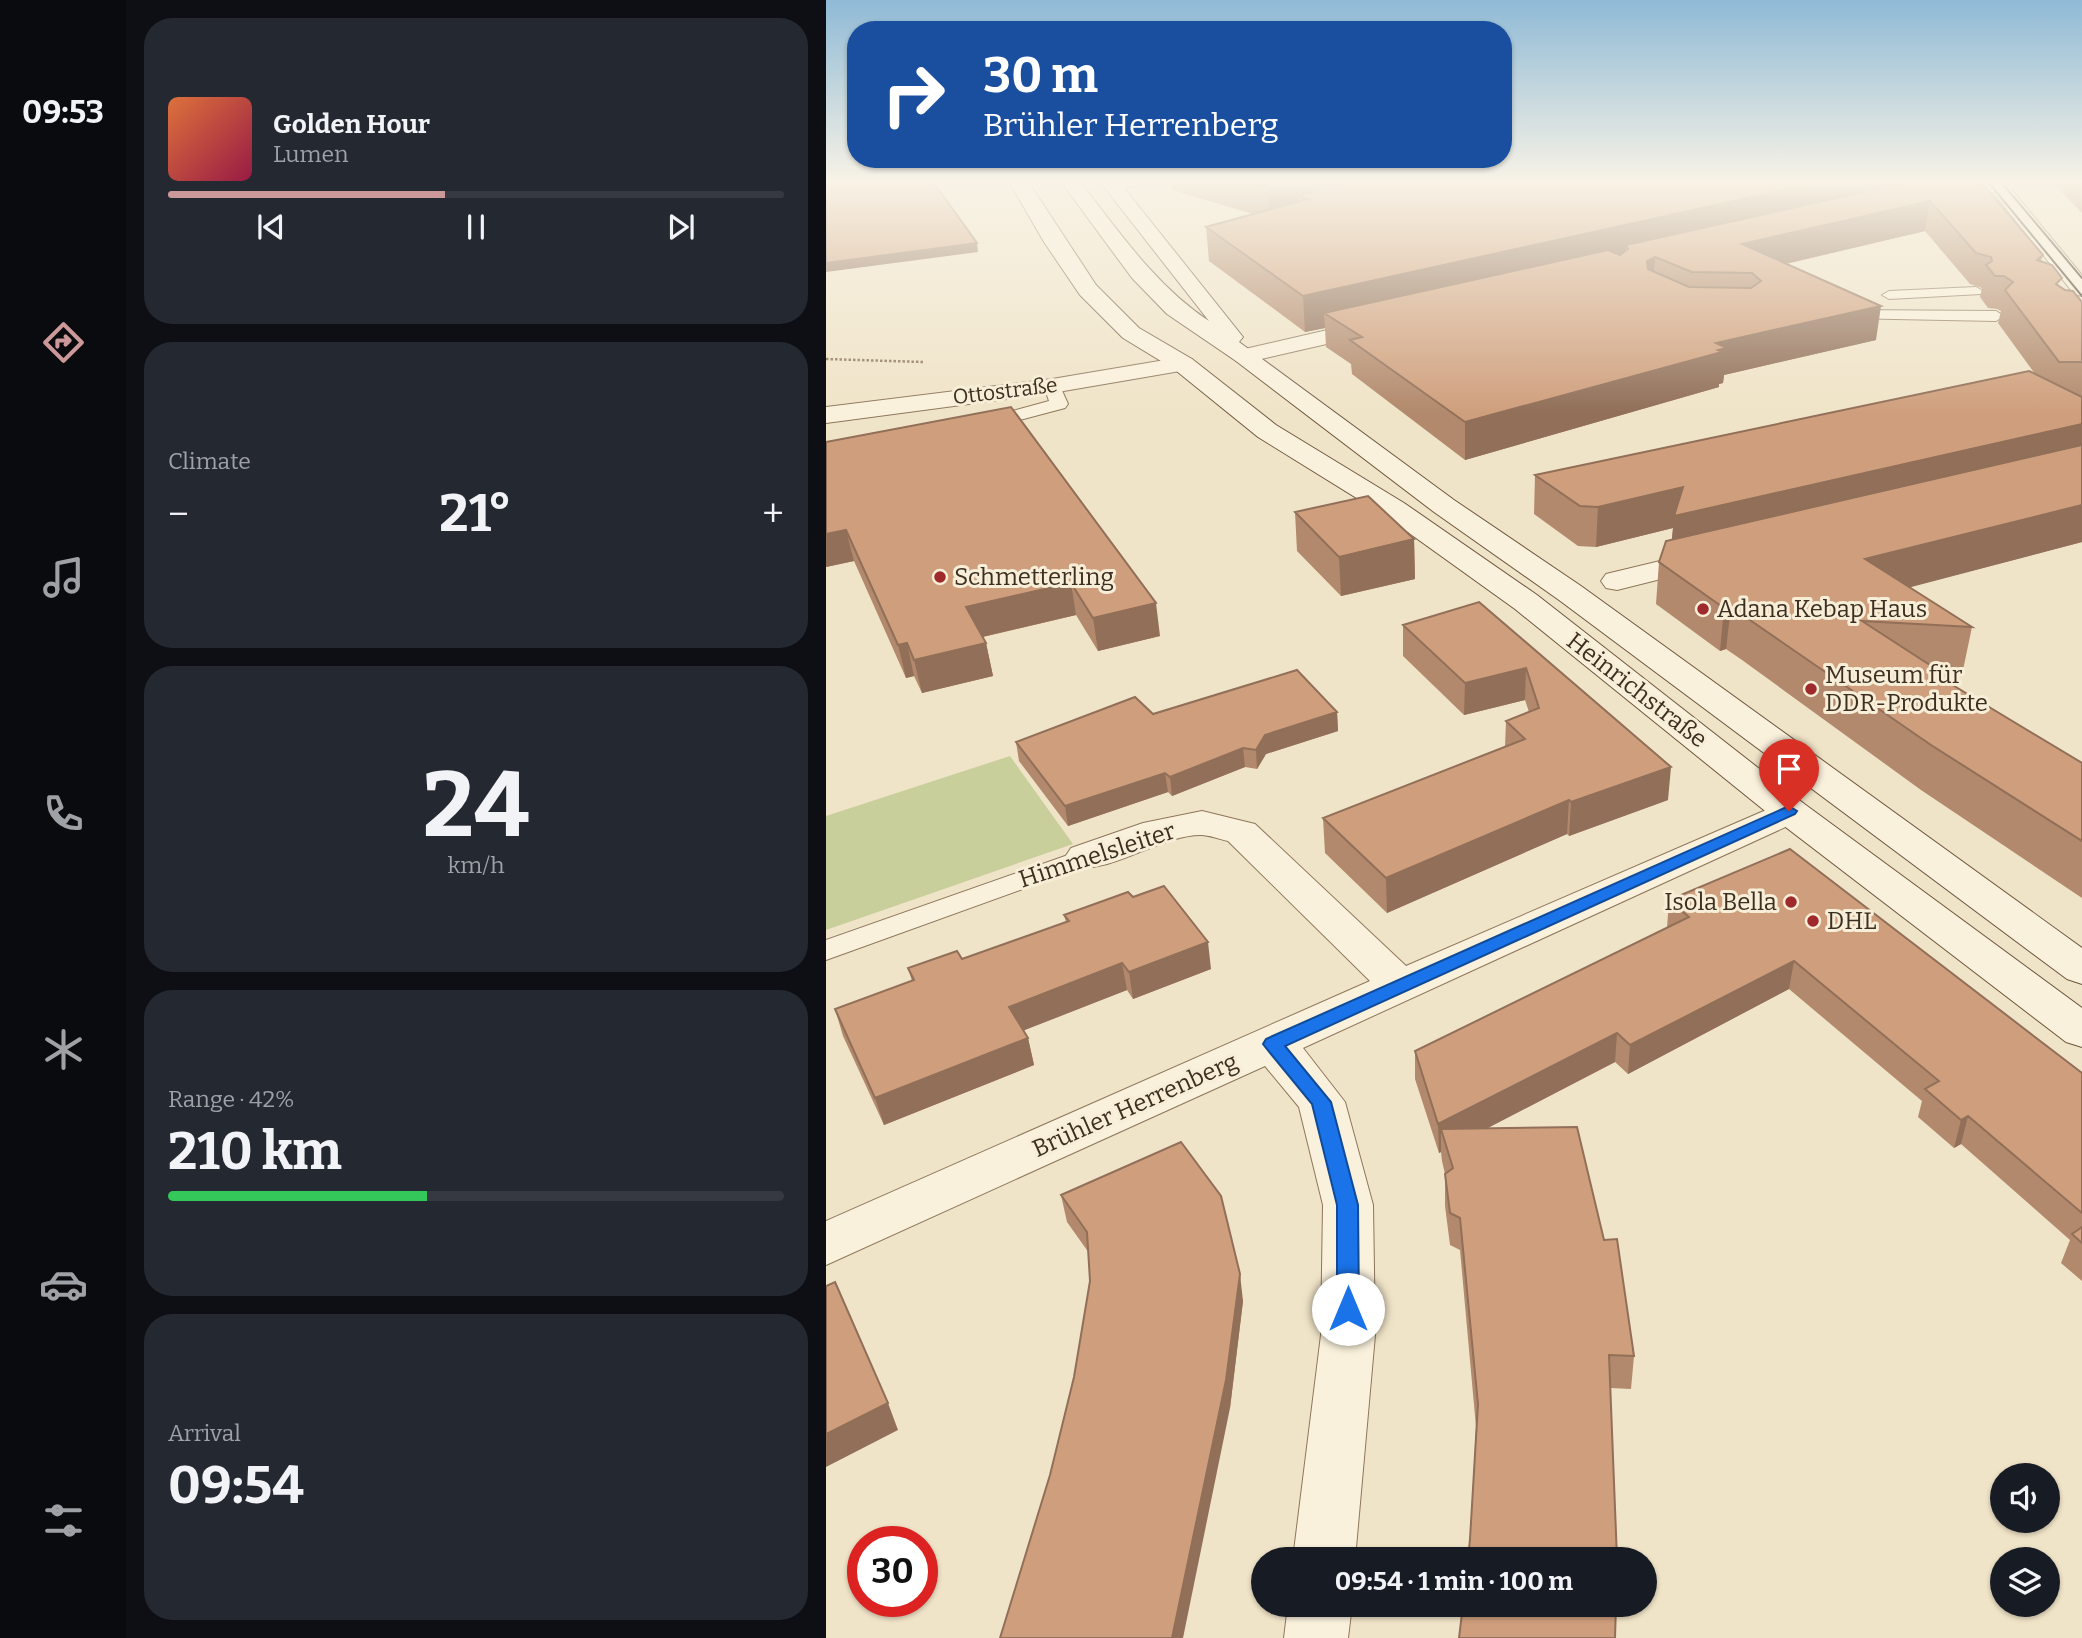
<!DOCTYPE html>
<html lang="en">
<head>
<meta charset="utf-8">
<style>
	body { margin:0; font-family:Bitter,serif; background:#242831; color:#f1f3f6; height:100vh; display:flex; flex-direction:column; font-size:26px; white-space:nowrap }
	* { box-sizing:border-box; margin:0 }
	p { font-size:23px; color:#9ea1a6 }
	.icon { flex:none; width:38px; height:38px; fill:none; stroke:currentColor; stroke-width:2; stroke-linecap:round; stroke-linejoin:round }
	.map { position:relative; flex:1; overflow:hidden }
	.drawer { display:flex; flex-direction:column; gap:18px; padding:18px; background:#0d0f14; width:700px }
	.drawer>* { flex:none }
	.hud { position:absolute; left:21px; top:21px; width:665px; height:147px; border-radius:28px; box-shadow:0 2px 5px #0004; background:#1a4fa0; color:#fff; overflow:hidden }
	.buttons { position:absolute; left:1164px; top:1463px; display:grid; gap:14px }
	.buttons a { display:grid; place-items:center; width:70px; height:70px; border-radius:50%; background:#171b24; box-shadow:0 2px 5px #0004; font-size:35px }
	.speed { position:absolute; left:21px; top:1526px; display:flex; gap:14px; font-size:35px; font-weight:700; text-align:center }
	.speed>* { display:grid; place-content:center; width:91px; height:91px; border-radius:50%; background:#171b24; box-shadow:0 2px 5px #0004; line-height:1 }
	.speed .limit { border:10px solid #d22; background:#fff; color:#111 }
	.pin { position:absolute; display:grid; place-items:center; width:60px; height:60px; color:#fff; margin:-72px -30px; border-radius:50% 50% 50% 0; rotate:-45deg; box-shadow:0 0 7px #0007 }
	.pin .icon { rotate:45deg }
	.me { position:absolute; width:77px; margin:-38px; rotate:0deg; stroke-linejoin:round; filter:drop-shadow(0 0 5px #0008) }
	.turn { display:flex; align-items:center; gap:24px; height:147px; padding:0 21px; font-size:32px }
	.turn .icon { width:91px; height:91px; stroke-width:2.5 }
	.turn b { display:block; font-size:49px; line-height:60px }
	.big { font-size:52px; font-weight:700; line-height:1.1 }
	.drawer .tile { flex:1; display:flex; flex-direction:column; justify-content:center; gap:10px; min-width:0; padding:0 24px; border-radius:28px; background:#242831 }
	.drawer .dial { align-items:center; gap:0 }
	.dial b { font-size:91px; line-height:1 }
	.song { display:flex; align-items:center; gap:21px }
	.cover { width:84px; height:84px; border-radius:10px; background:linear-gradient(135deg,hsl(20 70% 55%),hsl(340 70% 35%)) }
	.played { height:7px; border-radius:4px; background:linear-gradient(90deg,#cc999b 45%,#363941 45%) }
	.keys { display:flex; justify-content:space-around; direction:ltr }
	.heat { display:flex; justify-content:space-between; align-items:center; font-size:38px; direction:ltr }
	.charge { height:10px; border-radius:5px; background:linear-gradient(90deg,#34c759 42%,#363941 0) }
	.trip { position:absolute; left:425px; top:1547px; width:406px; height:70px; border-radius:35px; background:#171b24; box-shadow:0 2px 5px #0004; font-weight:700; line-height:70px; text-align:center }
	main { display:flex; flex:1; min-height:0 }
	.tabs { display:flex; flex-direction:column; width:126px; justify-content:space-around; align-items:center; background:#090b0e; color:#9ea1a6 }
	.tabs .icon { width:49px; height:49px }
	.tabs .current { color:#cc999b }
	.tabs b { font-size:32px; color:#f1f3f6 }
	.map>svg:first-child { display:block }
	.green { fill:#c9cf9b }
	.lines { fill:none; stroke-linecap:round; stroke-linejoin:round }
	.lane-casing { stroke:#8d765c; stroke-width:2 }
	.street-casing { stroke:#8d765c; stroke-width:2 }
	.secondary-casing { stroke:#6f573f; stroke-width:2 }
	.path { stroke:#8d765c; stroke-width:2.5; stroke-dasharray:2.5 2; stroke-linecap:butt }
	.lane { fill:#faf1dc; fill-rule:evenodd }
	.street { fill:#faf1dc; fill-rule:evenodd }
	.secondary { fill:#faf1dc; fill-rule:evenodd }
	.tram { stroke:#3d2e20; stroke-width:2 }
	.wall { fill:#b2896c }
	.shaded-wall { fill:#916f58 }
	.building { fill:#cf9f7d; stroke:#916f58; stroke-width:2; fill-rule:evenodd }
	.route { fill:#1a73e8; stroke:#114b97; stroke-width:2 }
	.poi-dot { fill:#9e2a2b; stroke:#f7eed8; stroke-width:2.5 }
	.labels { text-anchor:middle; dominant-baseline:central; stroke-width:6; stroke-linejoin:round; paint-order:stroke }
	.far-street-label { font-size:21px; fill:#3d2e20; stroke:#f7eed8 }
	.poi-label { font-size:24px; fill:#3d2e20; stroke:#f7eed8; text-anchor:start }
	.street-label { font-size:24px; fill:#3d2e20; stroke:#f7eed8 }
</style>
</head>
<body>
<main>
<nav class="tabs">
<b>09:53</b>
<svg class="icon current" aria-label="directions" viewBox="0 0 24 24"><path d="M12 3l9 9-9 9-9-9zM9 14v-3h6M13 9l2 2-2 2"/></svg>
<svg class="icon" aria-label="music" viewBox="0 0 24 24"><path d="M9 18V5l10-2v13"/><circle cx="6" cy="18" r="3"/><circle cx="16" cy="16" r="3"/></svg>
<svg class="icon" aria-label="phone" viewBox="0 0 24 24"><path d="M5 4h4l2 5-3 2q2 4 5 5l2-3 5 2v4C11 20 4 13 5 4z"/></svg>
<svg class="icon" aria-label="climate" viewBox="0 0 24 24"><path d="M12 3v18M4 7l16 10M4 17L20 7"/></svg>
<svg class="icon" aria-label="car" viewBox="0 0 24 24"><path d="M5 17H2v-5l4-1 3-4h7l3 4 3 1v5h-3M9 17h6M6 11h13"/><circle cx="7" cy="17" r="2"/><circle cx="17" cy="17" r="2"/></svg>
<svg class="icon" aria-label="filters" viewBox="0 0 24 24"><path d="M4 7h16M4 17h16"/><circle cx="9" cy="7" r="2"/><circle cx="15" cy="17" r="2"/></svg>
</nav>
<section class="drawer">
<div class="tile">
<div class="song"><i class="cover"></i><div><b>Golden Hour</b><p>Lumen</p></div></div>
<div class="played"></div>
<div class="keys"><svg class="icon" aria-label="previous" viewBox="0 0 24 24"><path d="M18 5L8 12l10 7zM5 5v14"/></svg><svg class="icon" aria-label="pause" viewBox="0 0 24 24"><path d="M8 5v14M16 5v14"/></svg><svg class="icon" aria-label="next" viewBox="0 0 24 24"><path d="M6 5l10 7-10 7zM19 5v14"/></svg></div>
</div>
<div class="tile"><p>Climate</p>
<div class="heat"><a>−</a><b class="big">21°</b><a>+</a></div>
</div>
<div class="tile dial"><b>24</b><p>km/h</p></div>
<div class="tile"><p>Range · 42%</p><b class="big">210 km</b><div class="charge"></div></div>
<div class="tile"><p>Arrival</p><b class="big">09:54</b></div>
</section>
<div class="map">
<svg width="1256" height="1638" viewBox="0 0 1256 1638">
	<rect width="100%" height="100%" fill="#f0e4c8"/>
	<!-- green -->
	<path class="green" d="M184,756L247,844L0,930V816Z"/>
	<g class="lines">
		<!-- lane casing -->
		<g class="lane-casing">
			<path id="lane" d="M286,183H321L287,191L281,187Z
				M1150,287L1157,291L1155,294L1063,299L1056,295L1063,291Z
				M1023,310L1170,311L1178,316L1170,321L1018,318L1015,315Z
				M226,381L234,386L242,404L239,408L160,429L151,424L154,420L223,401L218,386Z
				M259,849L269,851L273,857L269,863L0,960V940Z"/>
		</g>
		<!-- street casing -->
		<g class="street-casing">
			<path id="street" d="M1136,183H1180L1256,275V296L1248,294L1167,192L1145,193L1109,201L1100,195L1102,191Z
				M549,319L557,321L560,326L557,331L418,363L410,361L406,356L410,351Z
				M357,357L366,359L369,364L366,369L226,393L0,423V407L226,379Z
				M884,549L895,552L899,558L895,564L791,590L780,588L775,581L780,574Z
				M963,800L977,803L982,811L977,819L477,1048L519,1102L547,1205L549,1335L529,1559H467L495,1335L497,1205L473,1107L439,1066L0,1265V1221L544,981L402,841C393,839 383,835 375,835C332,835 284,876 245,866L239,857L245,848L317,823L376,811L429,824L580,966Z
				M462,1605H526L522,1638H458Z"/>
		</g>
		<!-- secondary casing -->
		<g class="secondary-casing">
			<path id="secondary" d="M184,183H203L270,285L313,328L366,359L450,425L578,503L711,595L977,803L1256,1008V1047L1240,1042L949,819L689,609L558,515L432,437L348,369L297,338L254,295L218,242Z
				M236,183H255C294,233 330,286 383,321L275,183H294L417,337L413,342L628,500L755,586L1256,948V984L1241,979L733,600L608,512L410,361L341,314L306,278Z"/>
		</g>
		<!-- path -->
		<path class="path" d="M0,359L97,362"/>
		<!-- lane -->
		<use href="#lane" class="lane"/>
		<!-- street -->
		<use href="#street" class="street"/>
		<!-- secondary -->
		<use href="#secondary" class="secondary"/>
		<!-- tram -->
		<path class="tram" d="M1163,183L1256,296
			M1176,183L1256,278"/>
	</g>
	<!-- wall -->
	<path class="wall" d="M346,183H1156L1217,255L1215,261L1234,287L1256,302V542L1083,587L1146,627L1137,670L1109,669L1130,682L1129,687L1256,763V898L1095,790L916,660L900,649L894,651L830,604L833,562L846,540L847,528L770,547L752,546L708,514L709,475L1209,374L1172,323L1175,311L1171,309L1162,308L1154,297L1156,288L1144,284L1099,231L960,264L1050,340L898,375L897,383L893,384V387L639,460L526,374L525,364L500,347L499,328L479,332L383,261L380,227L427,214L346,190Z
		M1227,183H1256V213Z
		M0,442L334,636L272,651L250,615L157,637L160,643L167,676L96,693L88,676L80,678L28,561L0,567Z
		M469,512L588,539L589,579L515,596L471,551Z
		M653,602L842,800L743,836L741,834L561,913L499,853L497,818L679,747L680,721L703,712L699,700L638,715L577,656V625Z
		M511,712L512,731L440,754L431,769L419,767L346,796L342,792L242,826L193,761L190,742L327,714Z
		M307,897L385,969L307,999L301,990L197,1030L202,1038L208,1065L58,1125L17,1036L9,1009L86,981L82,968L136,959L240,922L238,915Z
		M843,900L1256,1073V1281L1235,1263L1244,1240L1135,1144L1128,1148L1092,1117L1096,1101L963,989L802,1074L789,1062L660,1129L778,1240L808,1356L805,1389L784,1388L644,1539L650,1427L634,1250L624,1245L619,1206V1174L616,1161L615,1152L613,1153L589,1079V1051L841,928Z
		M235,1195L417,1301L404,1408L224,1475L248,1377L264,1281L263,1253L241,1222Z"/>
	<!-- shaded-wall -->
	<path class="shaded-wall" d="M455,183H562L472,196L473,211L444,219L442,187Z
		M989,183H1122L802,249L800,245L799,258L498,313L499,328L479,332L477,296Z
		M1104,201L1099,231L920,273L916,244Z
		M151,243L152,252L0,272V263Z
		M829,257L827,289L821,261Z
		M1055,306L1050,340L898,375L897,383L893,384V387L639,460V422L890,343Z
		M1256,424V457L844,557L847,528L770,547L772,507L857,487Z
		M1256,505V542L1032,601L1039,559Z
		M20,530L28,561L0,567V534Z
		M588,539L589,579L515,596L513,557Z
		M245,583L250,615L147,639L140,607Z
		M330,603L334,636L272,651L267,618Z
		M905,607L900,649L894,651L898,608Z
		M81,643L88,676L80,678L72,645Z
		M160,643L167,676L96,693L88,660Z
		M700,668L699,700L638,715L639,683Z
		M511,712L512,731L440,754L431,769L430,750L439,735Z
		M417,748L419,767L346,796L344,777Z
		M845,767L842,800L743,836L745,802Z
		M339,773L342,792L242,826L239,806Z
		M743,800L741,834L561,913L560,878Z
		M382,942L385,969L307,999L303,972Z
		M968,961L963,989L802,1074L804,1045Z
		M296,963L301,990L189,1034L183,1007Z
		M791,1033L789,1062L621,1149L615,1129V1152L613,1153L612,1124Z
		M202,1038L208,1065L58,1125L49,1098Z
		M1142,1116L1135,1144L1128,1148L1135,1120Z
		M414,1274L417,1301L404,1408L357,1638H346Z
		M62,1403L72,1430L0,1467V1434Z"/>
	<!-- building -->
	<path class="building" d="M0,183H108L151,243L0,263Z
		M428,183H455L442,187Z
		M515,183H989L477,296L380,227L482,199L472,196Z
		M1078,183H1156L1217,255L1211,260L1226,265L1236,278L1230,284L1239,290L1247,291L1256,302V362H1233L1179,290L1187,282L1178,276H1169L1160,265L1166,261L1165,257L1150,253L1104,201L916,244L1055,306L890,343L901,348L892,350L896,352L639,422L524,340L536,337L498,313L782,250L794,255L802,249L800,245ZM829,257L866,272L926,273L935,281L925,288L863,287L822,269L821,261Z
		M1203,371L1256,397V424L848,516L857,487L772,507L754,506L709,475Z
		M185,407L330,603L267,618L245,583L140,607L160,643L88,660L81,643L72,645L20,530L0,534V442Z
		M1256,445V505L1039,559L1146,627L1036,621L1130,682L1125,684L1256,763V841L1105,745L921,618L905,607L898,608L833,562L840,541Z
		M542,496L588,539L513,557L469,512Z
		M653,602L845,767L745,802L743,800L560,878L497,818L699,739L680,721L713,708L700,668L639,683L577,625Z
		M471,670L511,712L439,735L430,750L417,748L344,777L339,773L239,806L190,742L309,697L327,714Z
		M964,849L1256,1073V1213L1142,1116L1135,1120L1099,1089L1113,1081L968,961L804,1045L791,1033L612,1124L589,1051L863,917L843,900Z
		M338,886L382,942L303,972L296,963L183,1007L202,1038L49,1098L9,1009L88,980L82,968L131,951L136,959L243,921L238,915L302,892L307,897Z
		M751,1127L778,1240L791,1239L808,1356L783,1355L791,1559H642L644,1539L652,1404L634,1218L624,1213L619,1174L627,1168L615,1129Z
		M355,1142L395,1196L414,1274L400,1380L346,1638H174L224,1475L248,1377L264,1281L261,1232L235,1195Z
		M1256,1227V1243L1246,1234Z
		M9,1282L62,1403L0,1434V1286Z
		M637,1605H790L789,1638H633Z"/>
	<!-- sky -->
	<linearGradient id="sky" x2="0" y2="1"><stop stop-color="#8fbad6"/><stop offset="0.44" stop-color="#f8f3e6"/><stop offset="1" stop-color="#f8f3e6" stop-opacity="0"/></linearGradient>
	<rect width="1256" height="413" fill="url(#sky)"/>
	<!-- route -->
	<path class="route" d="M963,806L971,811L969,814L459,1046L505,1102L532,1205L533,1309L530,1316L522,1319L514,1316L511,1309V1205L486,1104L440,1048L437,1044L440,1039Z"/>
	<!-- markers -->
	<g class="poi-dot">
		<circle cx="114" cy="577" r="7"/>
		<circle cx="877" cy="609" r="7"/>
		<circle cx="985" cy="689" r="7"/>
		<circle cx="965" cy="902" r="7"/>
		<circle cx="987" cy="921" r="7"/>
	</g>
	<g class="labels">
		<!-- far-street labels -->
		<g class="far-street-label">
			<text transform="translate(179 391) rotate(-7)">Ottostraße</text>
		</g>
		<!-- poi labels -->
		<g class="poi-label">
			<text x="128" y="577">Schmetterling</text>
			<text x="891" y="609">Adana Kebap Haus</text>
			<text x="999" y="675">Museum für<tspan x="999" dy="28">DDR-Produkte</tspan></text>
			<text x="951" y="902" text-anchor="end">Isola Bella</text>
			<text x="1001" y="921">DHL</text>
		</g>
		<!-- street labels -->
		<g class="street-label">
			<text transform="translate(811 690) rotate(38)">Heinrichstraße</text>
			<text transform="translate(271 855) rotate(-18)">Himmelsleiter</text>
			<text transform="translate(309 1105) rotate(-24)">Brühler Herrenberg</text>
		</g>
	</g>
</svg>
<div class="buttons">
<a><svg class="icon" aria-label="sound" viewBox="0 0 24 24"><path d="M4 9h4l5-4v14l-5-4H4zM17 9q2 3 0 6"/></svg></a>
<a><svg class="icon" aria-label="layers" viewBox="0 0 24 24"><path d="M12 4l9 5-9 5-9-5zM3 14l9 5 9-5"/></svg></a>
</div>
<div class="speed"><div class="limit">30</div></div>
<div class="pin" style="left:963px;top:811px;background:#d93025"><svg class="icon" aria-label="arrive" viewBox="0 0 24 24"><path d="M6 21V4h12l-3 4 3 4H6"/></svg></div>
<svg class="me" style="left:522px;top:1309px" viewBox="-20 -20 40 40"><circle r="19" fill="#fff"/><path d="M0-13L10 11 0 6-10 11z" fill="#1a73e8"/></svg>
<div class="trip">09:54 · 1 min · 100 m</div>
<div class="hud">
<div class="turn"><svg class="icon" aria-label="right" viewBox="0 0 24 24"><path d="M7 20v-9h11M14 6l5 5-5 5"/></svg><div><b>30 m</b>Brühler Herrenberg</div></div>
</div>
</div>
</main>
</body>
</html>
